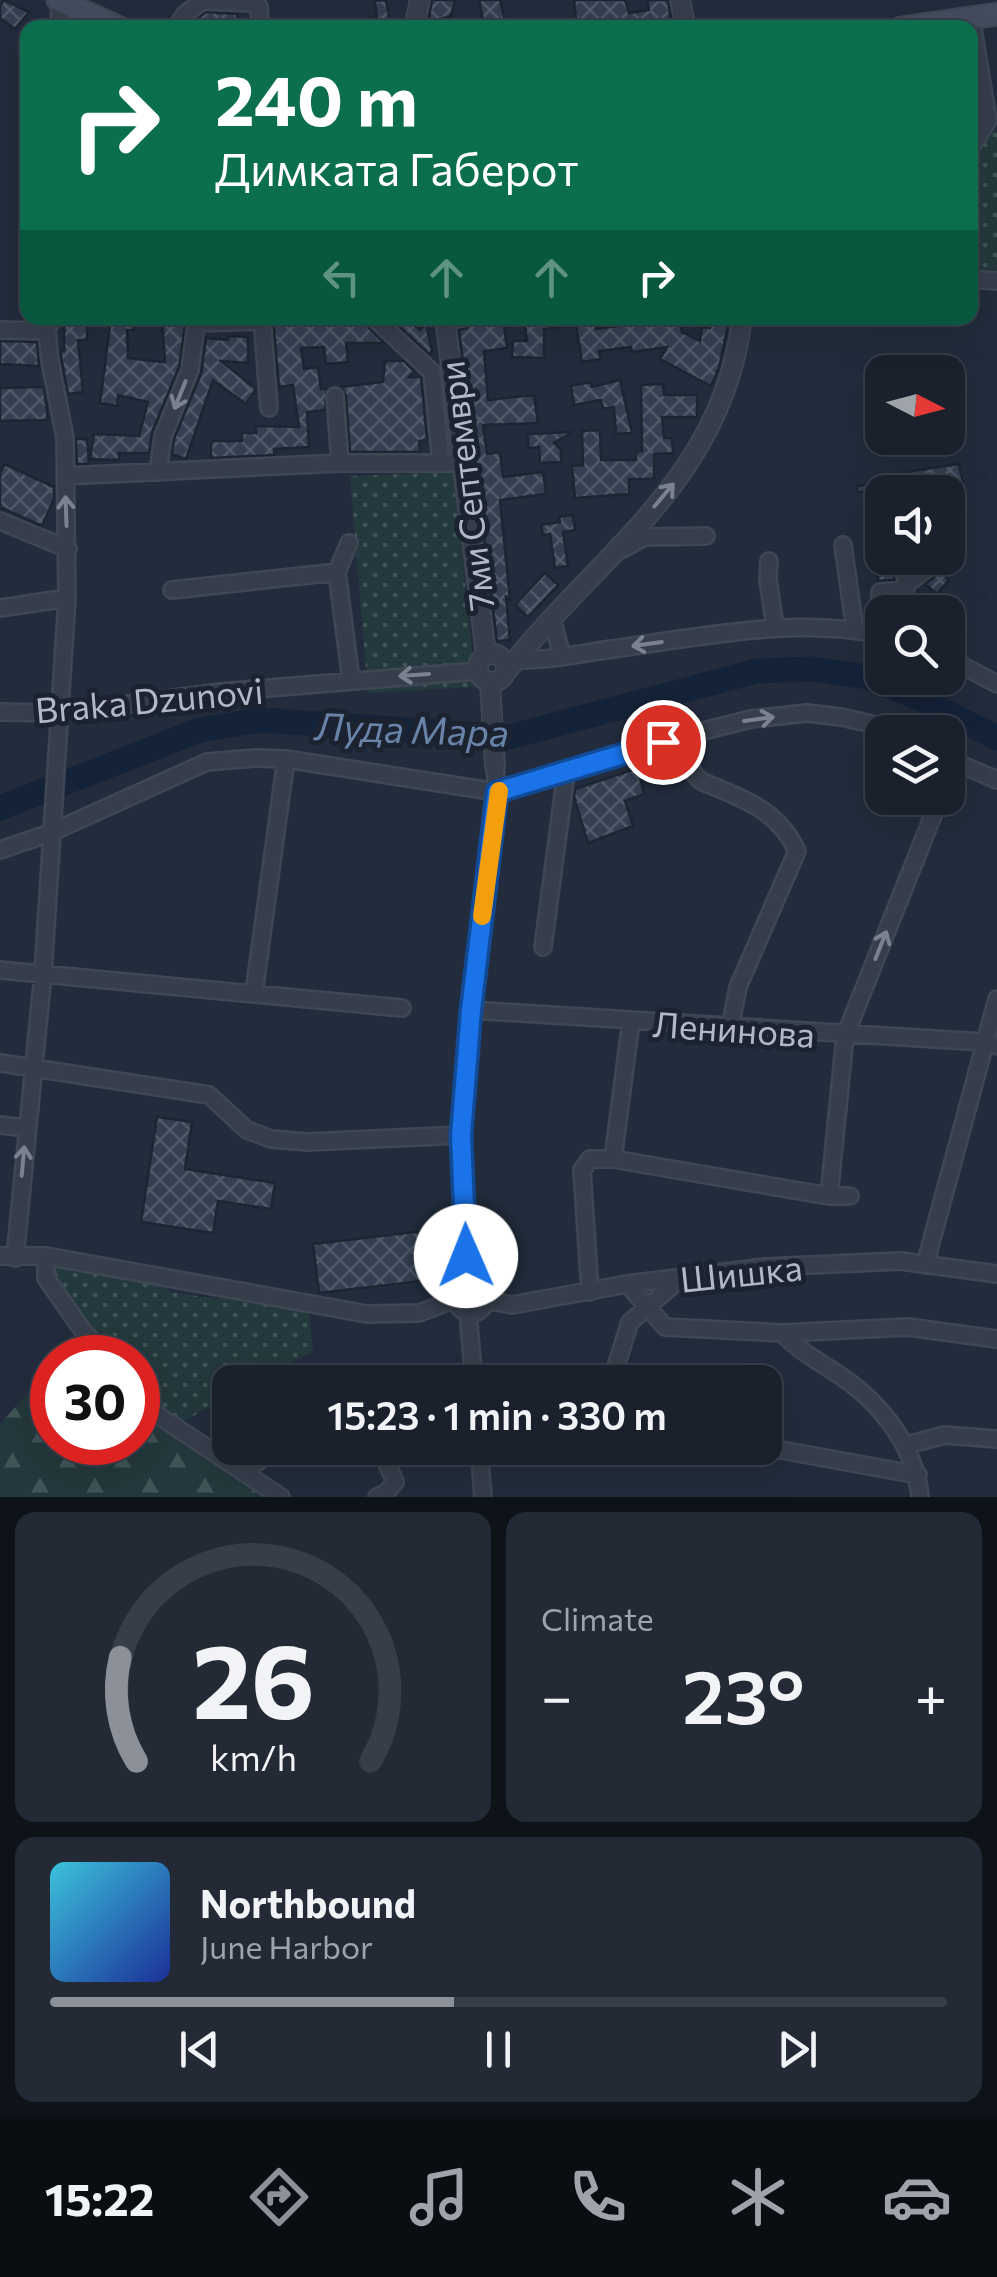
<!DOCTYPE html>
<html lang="en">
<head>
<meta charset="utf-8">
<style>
	body { margin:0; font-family:Commissioner,sans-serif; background:#232935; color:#f1f3f6; height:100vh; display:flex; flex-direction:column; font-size:38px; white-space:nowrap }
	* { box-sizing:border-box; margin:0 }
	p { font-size:32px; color:#9fa3aa }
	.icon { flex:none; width:55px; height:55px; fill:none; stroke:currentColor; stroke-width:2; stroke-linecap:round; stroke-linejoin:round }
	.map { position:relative; height:1497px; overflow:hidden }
	.side { display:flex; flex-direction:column; gap:15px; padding:15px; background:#0e1219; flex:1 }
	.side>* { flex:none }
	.top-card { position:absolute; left:20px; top:20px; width:958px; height:305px; border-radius:20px; box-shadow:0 10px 40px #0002,0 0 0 2px #383e49; background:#0b6e4f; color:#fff; overflow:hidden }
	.needle { width:65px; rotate:96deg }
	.fabs { position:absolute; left:865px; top:355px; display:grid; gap:20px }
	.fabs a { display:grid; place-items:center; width:100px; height:100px; border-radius:20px; background:#1a212d; box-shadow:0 10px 40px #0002,0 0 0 2px #383e49; font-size:50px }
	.speed { position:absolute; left:30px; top:1335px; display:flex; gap:20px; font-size:50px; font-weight:700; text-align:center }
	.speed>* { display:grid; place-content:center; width:130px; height:130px; border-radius:50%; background:#1a212d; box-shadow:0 10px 40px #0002,0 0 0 2px #383e49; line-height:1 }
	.speed .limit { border:15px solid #d22; background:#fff; color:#111 }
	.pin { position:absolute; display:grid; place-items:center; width:85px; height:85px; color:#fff; margin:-42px; border:5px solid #fff; border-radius:50%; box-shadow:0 2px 10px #0007 }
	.me { position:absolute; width:110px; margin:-55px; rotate:359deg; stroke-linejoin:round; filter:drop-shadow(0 0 8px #0008) }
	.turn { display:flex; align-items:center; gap:35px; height:210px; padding:0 30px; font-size:45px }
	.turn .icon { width:130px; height:130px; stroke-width:2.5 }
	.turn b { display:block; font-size:70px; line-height:85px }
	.lanes { display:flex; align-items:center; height:95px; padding:0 30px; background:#0003; justify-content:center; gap:50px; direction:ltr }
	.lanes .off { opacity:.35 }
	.big { font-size:75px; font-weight:600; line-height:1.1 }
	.side .widget { flex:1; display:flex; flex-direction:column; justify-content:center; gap:15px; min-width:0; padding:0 35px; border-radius:20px; background:#232935 }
	.side .dial { align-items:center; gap:0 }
	.dial svg { height:260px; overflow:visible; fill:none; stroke:#383e49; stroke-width:7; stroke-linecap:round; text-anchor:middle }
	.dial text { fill:#f1f3f6; stroke:none }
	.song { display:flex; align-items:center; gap:30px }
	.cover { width:120px; height:120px; border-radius:15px; background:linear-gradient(135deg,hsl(190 70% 55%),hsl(230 70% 35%)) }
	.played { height:10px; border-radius:5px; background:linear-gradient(90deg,#8c9099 45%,#383e49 45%) }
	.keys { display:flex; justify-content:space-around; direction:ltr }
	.heat { display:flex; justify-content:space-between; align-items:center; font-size:55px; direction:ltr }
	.side .tiles { flex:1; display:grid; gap:15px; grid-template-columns:1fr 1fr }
	.widget:last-child { grid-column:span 2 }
	.trip { position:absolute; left:212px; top:1365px; width:570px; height:100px; border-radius:20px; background:#1a212d; box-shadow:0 10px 40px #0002,0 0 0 2px #383e49; font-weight:600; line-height:100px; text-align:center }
	.tabs { display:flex; height:160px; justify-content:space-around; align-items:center; background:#0a0d12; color:#9fa3aa }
	.tabs .icon { width:70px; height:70px }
	.tabs .current { color:#8c9099 }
	.tabs b { font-size:45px; color:#f1f3f6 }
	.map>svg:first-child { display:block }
	.grass { fill:url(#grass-dots) }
	.forest { fill:url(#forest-firs) }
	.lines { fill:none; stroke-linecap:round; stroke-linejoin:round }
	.river { stroke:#152339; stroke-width:25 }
	.building { fill:url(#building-cross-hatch); stroke:#1d2532; stroke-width:2.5 }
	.minor-casing { stroke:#3f4754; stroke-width:20 }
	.tertiary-casing { stroke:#3f4754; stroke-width:22 }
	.secondary-casing { stroke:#3f4754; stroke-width:25 }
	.minor { stroke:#363e4c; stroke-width:15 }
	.tertiary { stroke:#363e4c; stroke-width:18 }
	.secondary { stroke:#444d5f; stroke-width:20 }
	.oneway { stroke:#7a8290 }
	.route-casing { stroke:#114b97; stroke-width:25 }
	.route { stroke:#1a73e8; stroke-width:18 }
	.slow { stroke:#f59e0b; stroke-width:18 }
	.labels { text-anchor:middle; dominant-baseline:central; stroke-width:10; stroke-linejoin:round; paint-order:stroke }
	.street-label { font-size:35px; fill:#b1b9c7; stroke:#1b2330 }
	.water-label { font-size:38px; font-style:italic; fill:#6982a7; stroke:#1b2330 }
</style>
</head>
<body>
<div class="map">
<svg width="997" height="1497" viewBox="0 0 997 1497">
	<defs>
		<pattern id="grass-dots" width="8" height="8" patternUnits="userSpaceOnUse" patternTransform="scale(2.5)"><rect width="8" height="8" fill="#24393d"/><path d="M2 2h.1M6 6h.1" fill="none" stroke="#415458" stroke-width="1.8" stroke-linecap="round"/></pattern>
		<pattern id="forest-firs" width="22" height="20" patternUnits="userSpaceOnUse" patternTransform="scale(2.5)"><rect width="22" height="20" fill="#24393d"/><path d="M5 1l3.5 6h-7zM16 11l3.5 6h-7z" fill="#415458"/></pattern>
		<pattern id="building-cross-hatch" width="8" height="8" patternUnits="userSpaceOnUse" patternTransform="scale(2.5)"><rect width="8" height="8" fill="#344052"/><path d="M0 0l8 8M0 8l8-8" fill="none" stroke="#4f5a69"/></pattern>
	</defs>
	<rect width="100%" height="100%" fill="#222c3c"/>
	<!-- grass -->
	<path class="grass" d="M988,120L997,133V281L970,279V149Z
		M453,472L476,687L368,693L350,476Z
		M46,1256L162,1277L169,1292L217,1299L232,1290L308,1303L313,1351L254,1382H230V1396L175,1426L138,1391V1358L108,1357L46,1278Z"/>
	<!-- forest -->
	<path class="forest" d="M83,1331L108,1358H60Z
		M52,1366V1442H138V1391L281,1497H0V1424Z"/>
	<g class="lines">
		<!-- river -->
		<path class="river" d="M0,808L200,730L260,720L509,737L757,671L813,669L867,677L921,699L997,738"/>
	</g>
	<!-- building -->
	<path class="building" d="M4,0L29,12L15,29L0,18V6Z
		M386,0L391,28H357L356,21L377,18L375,1Z
		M432,0H455L451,16L437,20L438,28H427Z
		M479,0H500L505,21L484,25Z
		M574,0H625L629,13L649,10L647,0H668L672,28H577Z
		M206,12L237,14L239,28H198L197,19Z
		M111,318H134L133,330H127L128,358L165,362L162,318H186L179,367L152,432L149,453H119V460L90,459L94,434L139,436L148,402L118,395L117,406L100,403Z
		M273,318H363L366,325L384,343H346L348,362L326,364L324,347L301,348L304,369L318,367L321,389L327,388L325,410L307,412L309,447L274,449V455L211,458V441H242V433H256V426L299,427L293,385L279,387Z
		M390,318H406L420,330L426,323L432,351L429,354Z
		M503,318L507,348L484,351L488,400L534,395L538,423L483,425L487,454L500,452L503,477L543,472L546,494L500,500L510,600L506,597L510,640L497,641L459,330L468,328L473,320Z
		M524,318H577V324L544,329V358L512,357L513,341H527Z
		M625,318H679L682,332L700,341L702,327L710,328L711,323L728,325L719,368L711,386L660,359L667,347L632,352L631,347L599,351L601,359L582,362L576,325L595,322L596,329L626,325Z
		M64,319H87V340H78L83,392L68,394L60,351H64Z
		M228,336L248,337V363L221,361L256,389L246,404L213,380L186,459L172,454L174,439L201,374L206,338L228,340Z
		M0,341L37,342L39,366L0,364Z
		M385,361H404L414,371L409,377H421L427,440L419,441L420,452H350L346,395L341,387L383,382Z
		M620,380L632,433L616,434L614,407L603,409L601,400L574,405L571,386L591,382L592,387Z
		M663,384L664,395H697V417H662L664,438H672L673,453L654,454V479H629V494L575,498L572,466L583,465L582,431L600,430L601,460H636V452L642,451L641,385Z
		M44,387L48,420L0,421V388Z
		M572,432L554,443L561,449V462L540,463L539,447L528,448V434Z
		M76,439H87L89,464H77Z
		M4,464L54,487V499L42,526L0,507V473Z
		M959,464L963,483L951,485L949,476L923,479L926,486L912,492H857V486L910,480L913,479L912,471Z
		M573,515L575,530L563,532L568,566L555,568L550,534L543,535L541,525L560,522L559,517Z
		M879,556L896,558L894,580L878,581Z
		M941,572L949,580L937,594L925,584Z
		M545,573L558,585L528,617L515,605Z
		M638,768L644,794L625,801L633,826L588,843L574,797L575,789Z
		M157,1117L192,1122L185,1169L275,1183L271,1209L218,1201L213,1233L141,1222Z
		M423,1231L429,1280L319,1293L313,1244Z"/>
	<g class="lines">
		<!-- minor casing -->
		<g class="minor-casing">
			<path id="minor" d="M203,1L254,3L259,7L260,28
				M59,28L60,1
				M176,28L185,14L203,1
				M970,149L988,120L971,17
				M970,279L997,281
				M262,318L269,408
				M374,318L432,372L441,463
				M445,320L462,318
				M196,323L262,321
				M0,330L47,331
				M335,396L340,463
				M158,472L163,436L190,370L197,318
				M65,476L340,463H462
				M0,521L68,549
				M349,543L337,572L351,680
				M843,545L855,630
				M623,549L644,537L706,536
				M907,558L905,576L908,583
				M769,561L768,579L775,627
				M172,590L337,572
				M0,608L67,598
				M552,619L562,656
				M879,634L880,592L905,590L908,583L933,564
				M948,658L997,684
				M504,660C537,662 572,655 605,650C697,638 790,616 882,635
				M0,712L59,713L221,692L478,671
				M684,737C687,755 687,769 701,781C742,799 777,808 797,851L738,987L730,1028
				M948,759L997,780
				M0,850L50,833L207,762L255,758L286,759L497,792L663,741L751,719L807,713L841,717L885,727L896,732
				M543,947L566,773
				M0,970L402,1008
				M254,993L286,759
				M471,1010L983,1042L997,1046
				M0,1063L209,1095L247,1130L271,1139L307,1142L461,1135
				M0,1125L26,1128
				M613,1159L631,1021
				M850,1196H829L845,1036L940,798
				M0,1256H46L367,1314L419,1313L456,1299
				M46,1256V1278L83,1331L108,1358
				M15,1258L43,974L67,598L65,438L50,361L47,331L51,318
				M925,1265L997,999
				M456 1298a15 15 0 1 1 30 0a15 15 0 1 1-30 0Z
				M467,1283L461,1135L471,1010L497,792L495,766
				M627,1284L665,1327L782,1333L908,1327L997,1339
				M590,1292L582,1170L590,1159H613L829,1196
				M487,1300L512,1305L627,1284L765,1267L901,1261L997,1274
				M468,1313L474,1382
				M782,1333C798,1350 815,1359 833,1371C878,1399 915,1444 920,1497
				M611,1382L630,1322L681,1278
				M138,1391L159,1416L281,1497
				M907,1445L945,1435L997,1439
				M765,1447L918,1475
				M479,1448L483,1497
				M245,1471L277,1448
				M377,1497L386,1493L395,1482L380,1448"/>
		</g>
		<!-- tertiary casing -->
		<g class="tertiary-casing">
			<path id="tertiary" d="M680,0L686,28
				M414,28L420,0
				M445,318L486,655
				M478 668a14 14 0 1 1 28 0a14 14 0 1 1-28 0Z
				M506,672C599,553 723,480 742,318
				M490,683L495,766"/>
		</g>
		<!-- secondary casing -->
		<g class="secondary-casing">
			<path id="secondary" d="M58,0L120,28
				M901,28L997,14"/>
		</g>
		<!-- minor -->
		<use href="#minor" class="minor"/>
		<!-- tertiary -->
		<use href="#tertiary" class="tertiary"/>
		<!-- secondary -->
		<use href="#secondary" class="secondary"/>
	</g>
	<!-- one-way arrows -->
	<defs><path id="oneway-shaft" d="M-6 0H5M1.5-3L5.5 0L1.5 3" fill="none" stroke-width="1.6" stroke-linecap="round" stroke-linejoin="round" transform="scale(2.5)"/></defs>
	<g class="oneway">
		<use href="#oneway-shaft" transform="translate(180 395) rotate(112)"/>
		<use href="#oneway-shaft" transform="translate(664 495) rotate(-50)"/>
		<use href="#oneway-shaft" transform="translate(66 511) rotate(-92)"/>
		<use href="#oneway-shaft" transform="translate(647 644) rotate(172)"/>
		<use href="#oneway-shaft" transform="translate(414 675) rotate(176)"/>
		<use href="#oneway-shaft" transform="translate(759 719) rotate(-8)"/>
		<use href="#oneway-shaft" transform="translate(881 945) rotate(-68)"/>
		<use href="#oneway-shaft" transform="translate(23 1161) rotate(-85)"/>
	</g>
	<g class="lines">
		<!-- route casing -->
		<g class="route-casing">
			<path id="route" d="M466,1256L461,1135L471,1010L497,792L663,742"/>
		</g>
		<!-- route -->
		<use href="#route" class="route"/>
		<!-- slow -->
		<path class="slow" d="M482,916L499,791"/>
	</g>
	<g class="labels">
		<!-- street labels -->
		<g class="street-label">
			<text transform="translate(465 486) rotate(-97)">7ми Септември</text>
			<text transform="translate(149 699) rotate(-5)">Braka Dzunovi</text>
			<text transform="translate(734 1028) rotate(4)">Ленинова</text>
			<text transform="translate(741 1272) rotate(-6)">Шишка</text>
		</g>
		<!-- water labels -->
		<g class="water-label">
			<text transform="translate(412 728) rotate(2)">Луда Мара</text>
		</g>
	</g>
</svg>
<div class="fabs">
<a><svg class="needle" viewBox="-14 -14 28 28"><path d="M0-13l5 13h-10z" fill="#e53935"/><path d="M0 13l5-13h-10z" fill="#9fa3aa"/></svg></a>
<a><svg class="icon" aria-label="sound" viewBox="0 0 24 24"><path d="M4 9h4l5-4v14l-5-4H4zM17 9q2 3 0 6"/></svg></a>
<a><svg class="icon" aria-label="search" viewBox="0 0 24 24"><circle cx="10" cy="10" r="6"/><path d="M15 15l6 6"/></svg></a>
<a><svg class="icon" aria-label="layers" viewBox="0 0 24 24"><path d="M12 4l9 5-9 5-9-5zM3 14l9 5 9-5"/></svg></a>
</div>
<div class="speed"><div class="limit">30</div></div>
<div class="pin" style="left:663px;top:742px;background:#d93025"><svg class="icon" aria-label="arrive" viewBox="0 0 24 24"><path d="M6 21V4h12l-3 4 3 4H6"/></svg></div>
<svg class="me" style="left:466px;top:1256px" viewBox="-20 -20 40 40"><circle r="19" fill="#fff"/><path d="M0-13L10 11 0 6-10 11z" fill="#1a73e8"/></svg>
<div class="trip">15:23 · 1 min · 330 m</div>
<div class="top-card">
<div class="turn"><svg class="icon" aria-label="right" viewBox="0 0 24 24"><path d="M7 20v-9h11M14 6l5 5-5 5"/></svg><div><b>240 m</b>Димката Габерот</div></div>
<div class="lanes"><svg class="icon off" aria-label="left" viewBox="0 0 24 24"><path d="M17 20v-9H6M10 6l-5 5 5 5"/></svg><svg class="icon off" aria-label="ahead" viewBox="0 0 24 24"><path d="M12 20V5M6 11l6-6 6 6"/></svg><svg class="icon off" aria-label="ahead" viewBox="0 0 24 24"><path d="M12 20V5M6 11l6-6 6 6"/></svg><svg class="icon" aria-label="right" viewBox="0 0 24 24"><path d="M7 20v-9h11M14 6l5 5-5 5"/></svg></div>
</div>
</div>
<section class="side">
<div class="tiles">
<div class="widget dial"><svg viewBox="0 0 100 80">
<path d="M14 69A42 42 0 1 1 86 69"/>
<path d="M14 69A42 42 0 0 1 9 37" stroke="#8c9099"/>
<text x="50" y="56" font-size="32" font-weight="700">26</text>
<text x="50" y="72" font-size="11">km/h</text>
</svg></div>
<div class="widget"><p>Climate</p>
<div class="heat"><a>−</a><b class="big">23°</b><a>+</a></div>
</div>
<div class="widget">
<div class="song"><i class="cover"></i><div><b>Northbound</b><p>June Harbor</p></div></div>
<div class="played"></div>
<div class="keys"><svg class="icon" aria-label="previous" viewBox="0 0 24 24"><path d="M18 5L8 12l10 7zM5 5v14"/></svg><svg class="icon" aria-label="pause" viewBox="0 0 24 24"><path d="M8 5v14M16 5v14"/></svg><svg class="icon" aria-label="next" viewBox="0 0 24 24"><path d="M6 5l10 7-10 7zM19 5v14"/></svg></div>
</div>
</div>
</section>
<nav class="tabs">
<b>15:22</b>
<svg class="icon current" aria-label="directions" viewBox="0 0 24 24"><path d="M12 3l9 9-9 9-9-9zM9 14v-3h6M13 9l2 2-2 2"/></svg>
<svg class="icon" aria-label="music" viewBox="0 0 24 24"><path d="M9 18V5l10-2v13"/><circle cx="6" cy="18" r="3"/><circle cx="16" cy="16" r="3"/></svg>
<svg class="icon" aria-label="phone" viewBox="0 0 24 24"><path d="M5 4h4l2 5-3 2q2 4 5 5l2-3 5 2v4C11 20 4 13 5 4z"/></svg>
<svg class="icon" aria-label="climate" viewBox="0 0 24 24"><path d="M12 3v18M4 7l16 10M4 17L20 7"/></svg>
<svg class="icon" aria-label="car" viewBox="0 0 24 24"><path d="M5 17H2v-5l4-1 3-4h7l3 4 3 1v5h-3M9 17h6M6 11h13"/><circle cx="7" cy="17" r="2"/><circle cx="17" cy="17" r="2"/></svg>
</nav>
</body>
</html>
